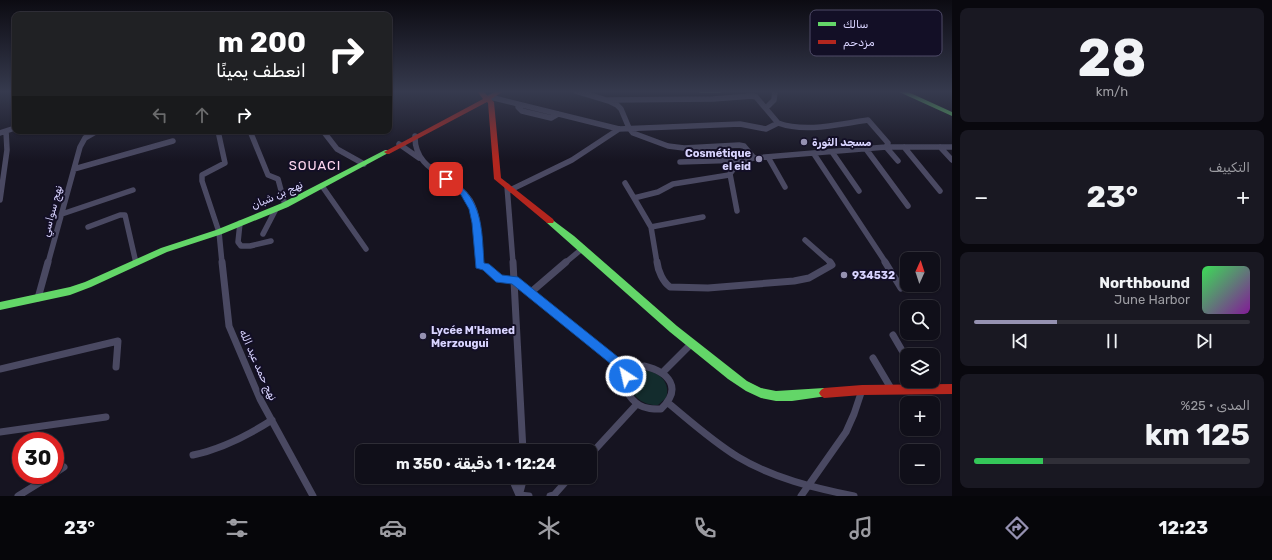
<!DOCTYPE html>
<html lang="ar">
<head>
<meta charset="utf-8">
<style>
	body { margin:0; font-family:Rubik,"Noto Naskh Arabic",sans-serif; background:#191822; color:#f1f3f6; direction:rtl; height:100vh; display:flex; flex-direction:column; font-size:15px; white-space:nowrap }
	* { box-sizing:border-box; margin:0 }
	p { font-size:13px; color:#9c9ca2 }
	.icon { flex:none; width:22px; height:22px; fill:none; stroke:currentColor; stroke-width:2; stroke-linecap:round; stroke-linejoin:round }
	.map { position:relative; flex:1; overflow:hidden; direction:ltr }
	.panel { display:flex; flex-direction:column; gap:8px; padding:8px; background:#09080e; width:320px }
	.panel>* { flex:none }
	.top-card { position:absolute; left:12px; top:12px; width:380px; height:122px; border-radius:8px; box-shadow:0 1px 3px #0004,0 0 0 1px #302f38; direction:rtl; background:#202124; color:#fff; overflow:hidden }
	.needle { width:26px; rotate:3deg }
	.fabs { position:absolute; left:900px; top:252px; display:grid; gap:8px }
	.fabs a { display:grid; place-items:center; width:40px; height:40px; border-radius:8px; background:#100f19; box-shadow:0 1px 3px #0004,0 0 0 1px #302f38; font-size:20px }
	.speed { position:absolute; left:12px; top:432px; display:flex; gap:8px; font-size:20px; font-weight:700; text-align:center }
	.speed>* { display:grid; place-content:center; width:52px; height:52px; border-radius:50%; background:#100f19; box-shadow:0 1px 3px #0004,0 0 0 1px #302f38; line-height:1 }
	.speed .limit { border:6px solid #d22; background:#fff; color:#111 }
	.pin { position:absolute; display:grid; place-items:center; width:34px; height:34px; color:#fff; margin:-17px; border-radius:8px; box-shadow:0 2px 6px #0006 }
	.me { position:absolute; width:44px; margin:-22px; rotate:325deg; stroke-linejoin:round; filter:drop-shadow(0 0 3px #0008) }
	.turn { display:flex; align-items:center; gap:14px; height:84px; padding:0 20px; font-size:18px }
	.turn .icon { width:52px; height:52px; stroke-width:2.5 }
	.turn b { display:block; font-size:28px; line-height:34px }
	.lanes { display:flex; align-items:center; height:38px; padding:0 20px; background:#0003; justify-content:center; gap:20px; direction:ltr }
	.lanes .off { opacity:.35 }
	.big { font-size:30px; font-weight:700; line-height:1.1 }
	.panel .tile { flex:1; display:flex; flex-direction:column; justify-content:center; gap:6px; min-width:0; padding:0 14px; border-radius:8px; background:#191822 }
	.panel .dial { align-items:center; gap:0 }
	.dial b { font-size:52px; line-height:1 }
	.song { display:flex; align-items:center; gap:12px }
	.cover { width:48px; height:48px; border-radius:6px; background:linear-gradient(135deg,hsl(130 70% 55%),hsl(290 70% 35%)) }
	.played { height:4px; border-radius:2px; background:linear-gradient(90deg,#9591b1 30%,#302f38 30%) }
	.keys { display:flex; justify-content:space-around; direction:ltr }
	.heat { display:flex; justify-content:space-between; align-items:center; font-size:22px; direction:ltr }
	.charge { height:6px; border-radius:3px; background:linear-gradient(90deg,#34c759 25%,#302f38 0) }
	.trip { position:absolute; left:355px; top:444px; width:242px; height:40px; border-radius:8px; background:#100f19; box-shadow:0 1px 3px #0004,0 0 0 1px #302f38; font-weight:700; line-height:40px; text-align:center; direction:rtl }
	.menu { display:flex; height:64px; justify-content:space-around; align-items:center; background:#06060a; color:#9c9ca2 }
	.menu .icon { width:28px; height:28px }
	.menu .active { color:#9591b1 }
	.menu b { font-size:18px; color:#f1f3f6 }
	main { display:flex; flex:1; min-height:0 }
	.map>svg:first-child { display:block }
	.green { fill:#132c2d }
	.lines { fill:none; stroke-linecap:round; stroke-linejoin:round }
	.street-far1 { stroke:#4a4962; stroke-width:5.5 }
	.street { stroke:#4a4962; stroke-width:7 }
	.fast { fill:#63d668; fill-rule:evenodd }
	.jam { fill:#b3261e; fill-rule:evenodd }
	.route { fill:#1a73e8; stroke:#114b97 }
	.poi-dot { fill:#9591b1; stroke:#130f26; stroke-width:1.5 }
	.labels { text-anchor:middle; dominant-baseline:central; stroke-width:4; stroke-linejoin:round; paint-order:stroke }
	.poi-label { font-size:11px; font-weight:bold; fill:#d9d4ff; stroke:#130f26; text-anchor:start }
	.street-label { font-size:11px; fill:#d9d4ff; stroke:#130f26 }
	.quarter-label { font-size:13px; letter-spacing:1px; fill:#ffd6f0; stroke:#130f26 }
	.key { fill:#130f26; stroke:#4e4a67; stroke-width:1 }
	.key-label { font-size:11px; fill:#d9d4ff }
</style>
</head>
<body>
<main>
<section class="panel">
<div class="tile dial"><b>28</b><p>km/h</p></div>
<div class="tile"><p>التكييف</p>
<div class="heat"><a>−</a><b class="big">23°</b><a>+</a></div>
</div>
<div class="tile">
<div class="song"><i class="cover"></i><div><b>Northbound</b><p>June Harbor</p></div></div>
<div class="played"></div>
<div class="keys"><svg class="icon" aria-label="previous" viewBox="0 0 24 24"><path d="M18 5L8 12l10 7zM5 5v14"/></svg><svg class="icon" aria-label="pause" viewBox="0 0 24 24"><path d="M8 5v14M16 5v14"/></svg><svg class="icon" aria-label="next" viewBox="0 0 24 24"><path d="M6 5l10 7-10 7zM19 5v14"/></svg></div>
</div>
<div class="tile"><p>المدى · 25%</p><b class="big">125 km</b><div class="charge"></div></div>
</section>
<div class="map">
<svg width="952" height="496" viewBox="0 0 952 496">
	<rect width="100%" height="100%" fill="#161421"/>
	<!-- green -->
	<path class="green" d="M644,370C659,372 671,382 666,398L658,405C634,407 616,376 644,370Z"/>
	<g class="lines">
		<!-- street-far1 -->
		<path class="street-far1" d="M576,91L609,101L617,105L621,109L629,128L633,133L668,146L684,148L739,145L744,146L754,158L886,147H952
			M490,97L619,129L740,124L766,129L778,123L756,97L752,96L713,99L608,100
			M518,104V107L522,111L551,118L558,114
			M766,108L774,100L775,91
			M778,123C806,133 839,124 868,120L888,143L886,147L898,161
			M218,131L225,163L202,175V181L219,232L222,263
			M250,131L268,175L278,179L285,205
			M323,131L337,149L364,164
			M0,133L15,128
			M415,136C414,172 453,175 470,200C481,218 478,243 480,263
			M399,144L419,158
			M904,147L940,191
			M940,147L952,160
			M866,149L908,206
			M832,152L859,191
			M814,154L886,263
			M768,157L785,187
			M680,162L742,160
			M74,169L173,141
			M730,174L737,211
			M625,183L634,198
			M322,186L366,249
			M507,186L513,263
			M508,191L572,160L619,129
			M0,200L7,150L6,131
			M62,214L133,190
			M240,223L238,242L241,246H250L271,241
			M88,227L120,215H125L136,263
			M651,227L703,217
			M263,234L276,209
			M805,240L831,263
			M48,263L80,147L85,138L97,131
			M565,263L583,248
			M657,263L651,227L634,198L658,192L673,184L729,175L738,163L754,158"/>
		<!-- street -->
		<path class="street" d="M222,262L229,326L260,399L313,496
			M480,262V265L486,267L499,279L514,280L629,372
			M513,262L523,451
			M657,262C658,271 663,282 670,287L708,288L794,281L809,278L832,265L830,262
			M885,262L901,288
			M530,293L566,262
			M38,298L48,262
			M893,335L907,359
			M873,358L892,390
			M644,366C669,372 683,388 661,409C653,409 646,409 639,405C630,399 620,385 627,375C631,369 638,368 644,366Z
			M0,369L118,341L116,367
			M662,373L691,344
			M667,402C690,421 712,441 738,457C773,478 814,488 854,496
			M0,432L106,417
			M193,455C222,449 247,436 272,420
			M590,455L637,404
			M55,473L64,467
			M511,477L519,495L529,496
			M18,496L52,475
			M519,496L524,477
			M550,496L554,495L570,477
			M801,496L846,432L854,414L862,390"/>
		<!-- fast -->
		<path class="fast" d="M697,91H723L720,93H700Z
			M897,91H906L952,112V116Z
			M385,150H387L390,152L288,207L222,234L167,252L91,287L70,295L0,310V302L70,287L85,282L161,248L216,230L282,203Z
			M550,218L574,236L677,326L747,381L761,388L776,391L824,388L827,390L829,393L827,396L792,401H776L761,398L746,391L728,379L670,332L547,223L546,221Z"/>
		<!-- jam -->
		<path class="jam" d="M477,91H483L488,96L496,91H504L491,99L494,102L501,178L553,219L554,221L553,223H547L494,179L488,103L487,102L389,154H387L384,152L483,99Z
			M952,384V394L862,395L824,398L821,396L819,393L821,390L824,388L862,385Z"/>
	</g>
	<!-- sky -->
	<linearGradient id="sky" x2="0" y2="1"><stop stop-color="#0c0b12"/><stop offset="0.57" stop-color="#363a4e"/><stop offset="1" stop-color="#363a4e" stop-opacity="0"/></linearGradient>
	<rect width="952" height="161" fill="url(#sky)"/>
	<!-- route -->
	<path class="route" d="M446,176C451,178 455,182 459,185C483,204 482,234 484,263L489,264L502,275L518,277L633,369L635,372L630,379L626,381L623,379L621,376L622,373L512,284L496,282L483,270L476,268L472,223L469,209L461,195L443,181V177Z"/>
	<!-- markers -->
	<g class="poi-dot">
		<circle cx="804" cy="142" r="4"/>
		<circle cx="759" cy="159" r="4"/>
		<circle cx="844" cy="275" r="4"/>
		<circle cx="423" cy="336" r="4"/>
	</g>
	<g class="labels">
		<!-- poi labels -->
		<g class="poi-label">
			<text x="812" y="142">مسجد الثورة</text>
			<text x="751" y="153" text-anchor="end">Cosmétique<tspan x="751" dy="13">el eid</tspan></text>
			<text x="852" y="275">934532</text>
			<text x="431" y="330">Lycée M'Hamed<tspan x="431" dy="13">Merzougui</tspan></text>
		</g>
		<!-- street labels -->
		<g class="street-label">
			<text transform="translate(277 195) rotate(-24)">نهج بن شبان</text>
			<text transform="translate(52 211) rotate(-75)">نهج سواسي</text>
			<text transform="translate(258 365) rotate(66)">نهج حمد عبد الله</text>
		</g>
		<!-- quarter labels -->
		<g class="quarter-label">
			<text x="315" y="165">SOUACI</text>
		</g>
	</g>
	<!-- legend -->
	<rect x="810" y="10" width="132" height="46" rx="6" class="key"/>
	<rect x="818" y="22" width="18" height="4" fill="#63d668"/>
	<rect x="818" y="40" width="18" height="4" fill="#b3261e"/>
	<g class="key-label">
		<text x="843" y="28">سالك</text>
		<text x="843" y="46">مزدحم</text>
	</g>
</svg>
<div class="fabs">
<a><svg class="needle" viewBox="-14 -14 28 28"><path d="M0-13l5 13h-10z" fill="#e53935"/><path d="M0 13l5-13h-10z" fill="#9c9ca2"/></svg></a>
<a><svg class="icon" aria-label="search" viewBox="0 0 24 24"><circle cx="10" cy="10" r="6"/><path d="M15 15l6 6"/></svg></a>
<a><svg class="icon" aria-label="layers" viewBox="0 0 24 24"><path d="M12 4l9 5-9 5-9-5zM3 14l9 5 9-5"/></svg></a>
<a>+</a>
<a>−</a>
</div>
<div class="speed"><div class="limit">30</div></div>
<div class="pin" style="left:446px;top:179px;background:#d93025"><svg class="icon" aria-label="arrive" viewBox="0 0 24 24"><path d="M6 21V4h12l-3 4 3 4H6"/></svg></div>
<svg class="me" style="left:626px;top:376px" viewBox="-20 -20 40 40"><circle r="17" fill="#1a73e8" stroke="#fff" stroke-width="3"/><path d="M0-11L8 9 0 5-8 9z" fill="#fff"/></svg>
<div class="trip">12:24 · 1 دقيقة · 350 m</div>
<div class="top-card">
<div class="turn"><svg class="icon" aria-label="right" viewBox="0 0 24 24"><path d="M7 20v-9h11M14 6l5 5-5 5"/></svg><div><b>200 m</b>انعطف يمينًا</div></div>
<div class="lanes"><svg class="icon off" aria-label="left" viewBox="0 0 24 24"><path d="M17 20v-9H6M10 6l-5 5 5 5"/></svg><svg class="icon off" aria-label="ahead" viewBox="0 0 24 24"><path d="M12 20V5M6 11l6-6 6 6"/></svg><svg class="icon" aria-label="right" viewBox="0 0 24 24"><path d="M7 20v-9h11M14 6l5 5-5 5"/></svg></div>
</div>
</div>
</main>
<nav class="menu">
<b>12:23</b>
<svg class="icon active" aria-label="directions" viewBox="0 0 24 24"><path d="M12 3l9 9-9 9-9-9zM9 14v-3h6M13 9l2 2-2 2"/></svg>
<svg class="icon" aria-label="music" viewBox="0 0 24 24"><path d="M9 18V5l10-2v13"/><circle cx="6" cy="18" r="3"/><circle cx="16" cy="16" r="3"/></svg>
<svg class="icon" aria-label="phone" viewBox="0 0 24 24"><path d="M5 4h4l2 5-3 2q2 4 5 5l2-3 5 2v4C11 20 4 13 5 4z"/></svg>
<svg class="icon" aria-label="climate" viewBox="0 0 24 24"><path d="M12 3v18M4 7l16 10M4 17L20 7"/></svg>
<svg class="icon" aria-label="car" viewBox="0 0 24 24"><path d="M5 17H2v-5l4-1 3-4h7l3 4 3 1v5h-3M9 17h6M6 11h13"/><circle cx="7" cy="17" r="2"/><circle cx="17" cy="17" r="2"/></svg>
<svg class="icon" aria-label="filters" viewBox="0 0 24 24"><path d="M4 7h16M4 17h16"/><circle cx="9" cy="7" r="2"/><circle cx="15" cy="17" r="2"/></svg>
<b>23°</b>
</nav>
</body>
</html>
